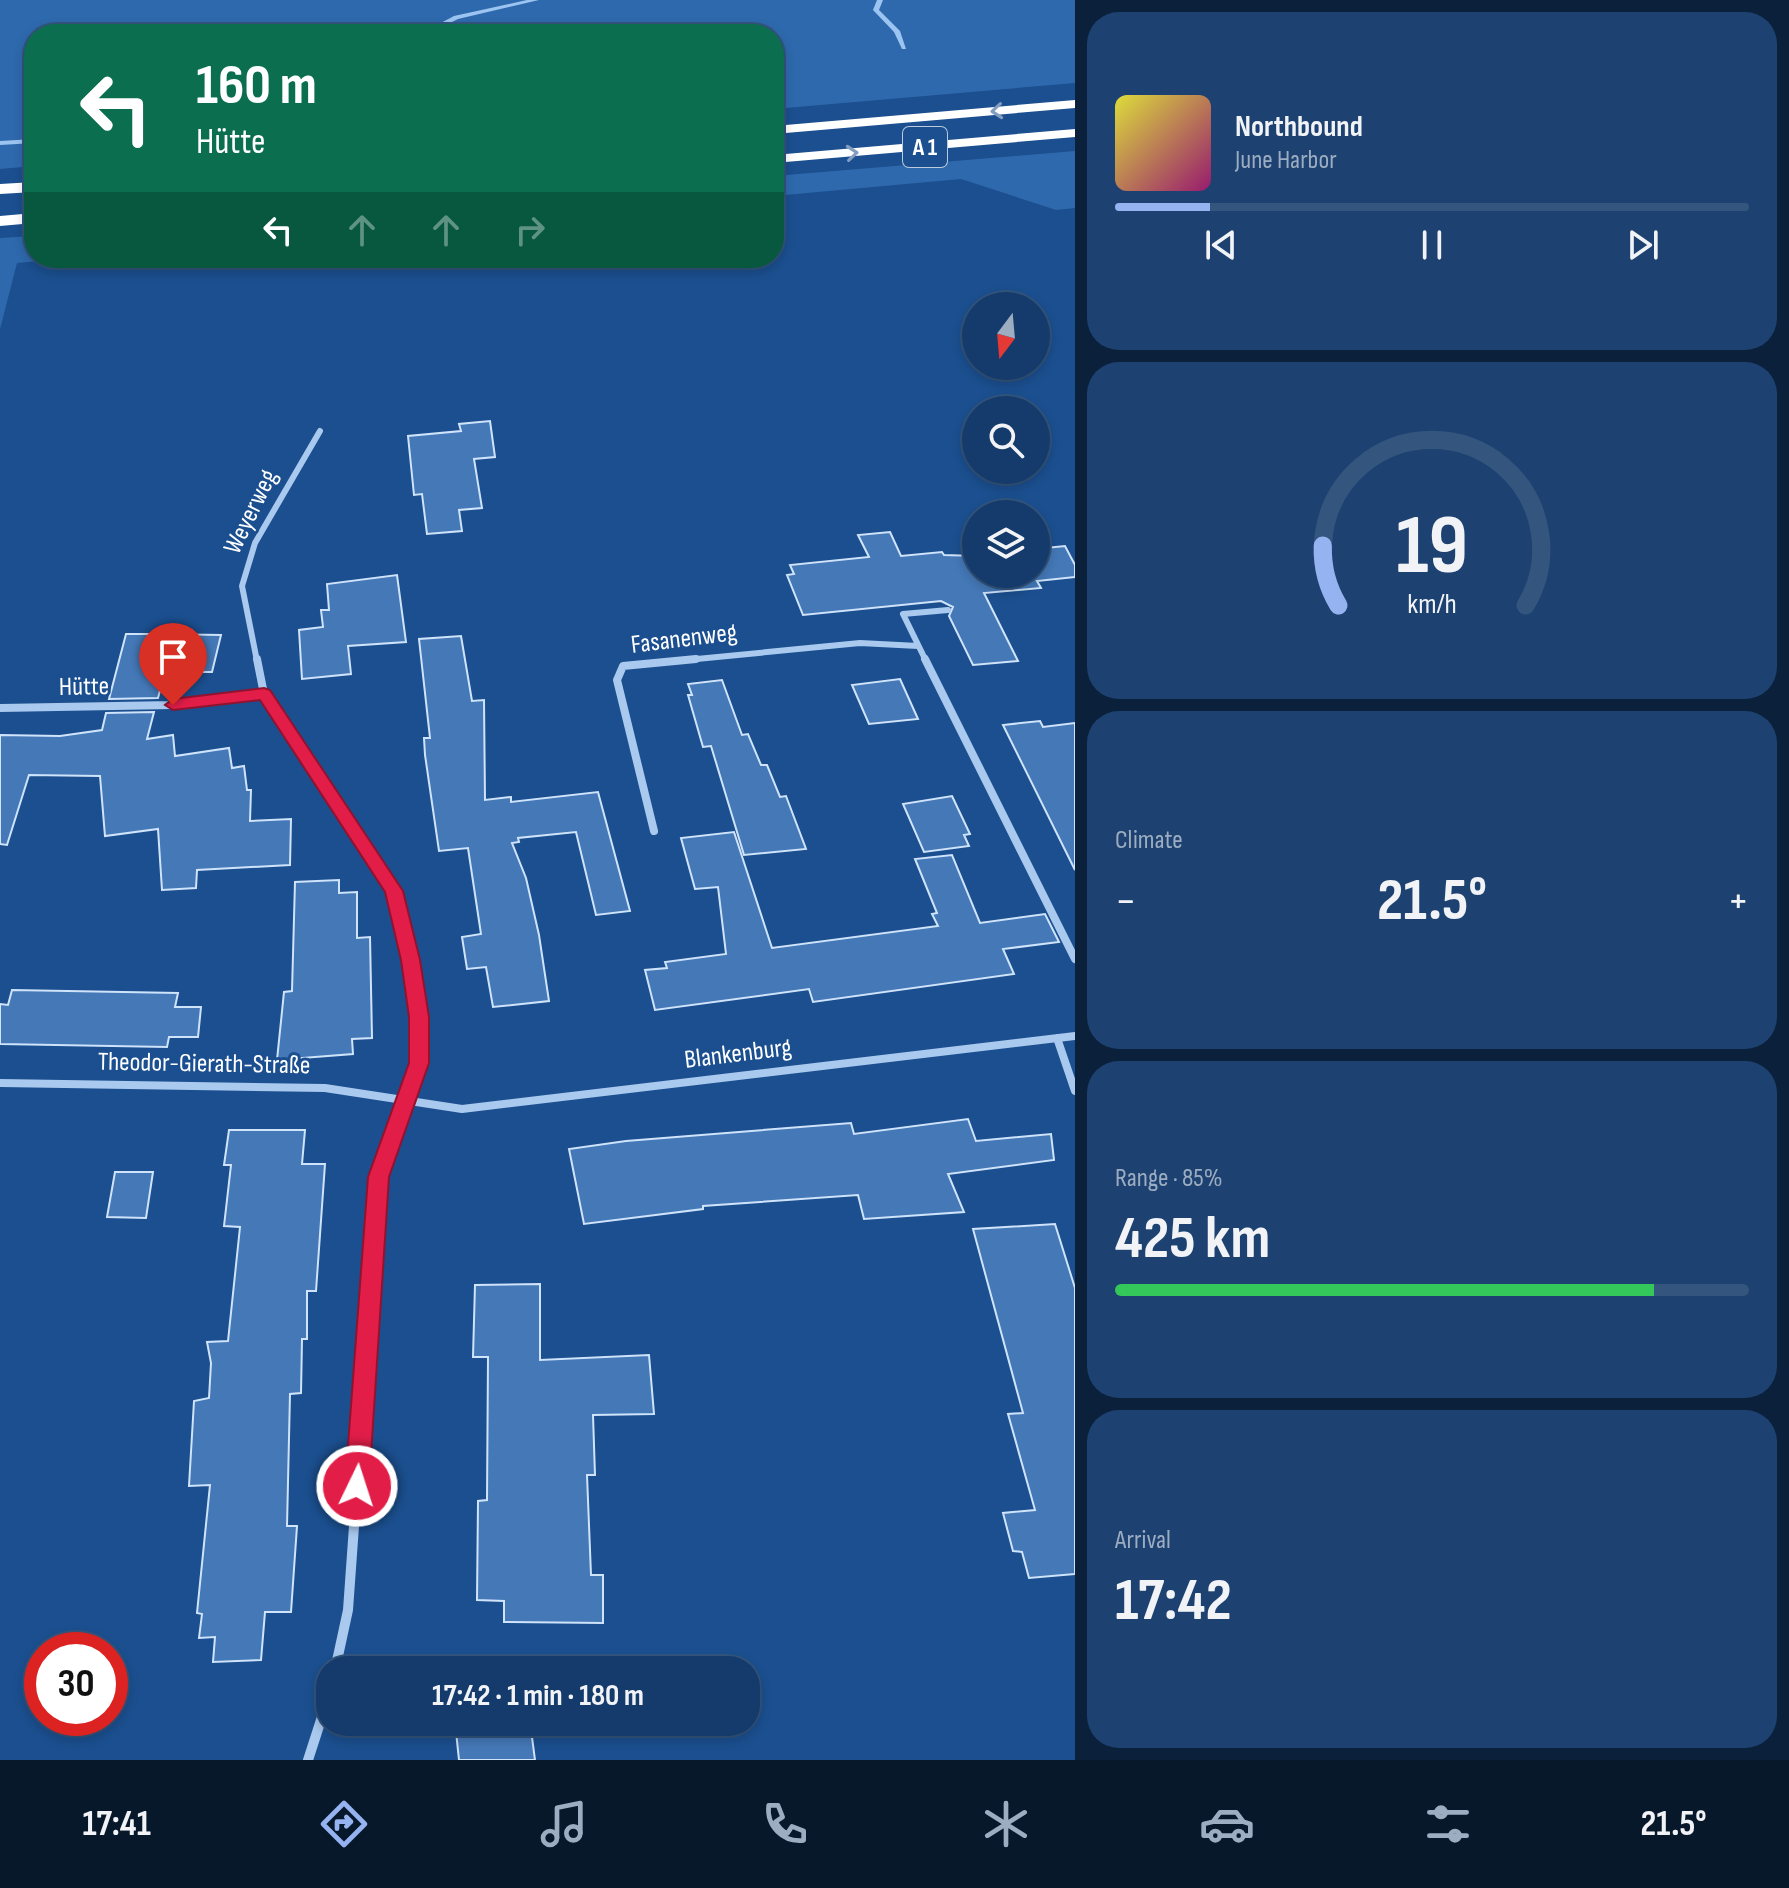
<!DOCTYPE html>
<html lang="en">
<head>
<meta charset="utf-8">
<style>
	body { margin:0; font-family:"Sofia Sans Condensed",sans-serif; background:#1d4271; color:#f1f3f6; height:100vh; display:flex; flex-direction:column; font-size:30px; white-space:nowrap }
	* { box-sizing:border-box; margin:0 }
	p { font-size:26px; color:#9dadc1 }
	.icon { flex:none; width:44px; height:44px; fill:none; stroke:currentColor; stroke-width:2; stroke-linecap:round; stroke-linejoin:round }
	.map { position:relative; flex:1; overflow:hidden }
	.sheet { display:flex; flex-direction:column; gap:12px; padding:12px; background:#0b203b; width:714px }
	.sheet>* { flex:none }
	.top-card { position:absolute; left:24px; top:24px; width:760px; height:244px; border-radius:32px; box-shadow:0 4px 12px #0003,0 0 0 2px #33557e; background:#0b6e4f; color:#fff; overflow:hidden }
	.needle { width:52px; rotate:196deg }
	.buttons { position:absolute; left:962px; top:292px; display:grid; gap:16px }
	.buttons a { display:grid; place-items:center; width:88px; height:88px; border-radius:50%; background:#143b6b; box-shadow:0 4px 12px #0003,0 0 0 2px #33557e; font-size:40px }
	.speed { position:absolute; left:24px; top:1632px; display:flex; gap:16px; font-size:40px; font-weight:700; text-align:center }
	.speed>* { display:grid; place-content:center; width:104px; height:104px; border-radius:50%; background:#143b6b; box-shadow:0 4px 12px #0003,0 0 0 2px #33557e; line-height:1 }
	.speed .limit { border:12px solid #d22; background:#fff; color:#111 }
	.pin { position:absolute; display:grid; place-items:center; width:68px; height:68px; color:#fff; margin:-82px -34px; border-radius:50% 50% 50% 0; rotate:-45deg; box-shadow:0 0 8px #0007 }
	.pin .icon { rotate:45deg }
	.me { position:absolute; width:88px; margin:-44px; rotate:4deg; stroke-linejoin:round; filter:drop-shadow(0 0 6px #0008) }
	.turn { display:flex; align-items:center; gap:28px; height:168px; padding:0 40px; font-size:36px }
	.turn .icon { width:104px; height:104px; stroke-width:2.5 }
	.turn b { display:block; font-size:56px; line-height:68px }
	.lanes { display:flex; align-items:center; height:76px; padding:0 40px; background:#0003; justify-content:center; gap:40px; direction:ltr }
	.lanes .off { opacity:.35 }
	.big { font-size:60px; font-weight:700; line-height:1.1 }
	.sheet .widget { flex:1; display:flex; flex-direction:column; justify-content:center; gap:12px; min-width:0; padding:0 28px; border-radius:32px; background:#1d4271 }
	.sheet .dial { align-items:center; gap:0 }
	.dial svg { height:208px; overflow:visible; fill:none; stroke:#33557e; stroke-width:7; stroke-linecap:round; text-anchor:middle }
	.dial text { fill:#f1f3f6; stroke:none }
	.song { display:flex; align-items:center; gap:24px }
	.cover { width:96px; height:96px; border-radius:12px; background:linear-gradient(135deg,hsl(60 70% 55%),hsl(320 70% 35%)) }
	.played { height:8px; border-radius:4px; background:linear-gradient(90deg,#95b2f1 15%,#33557e 15%) }
	.keys { display:flex; justify-content:space-around; direction:ltr }
	.heat { display:flex; justify-content:space-between; align-items:center; font-size:44px; direction:ltr }
	.charge { height:12px; border-radius:6px; background:linear-gradient(90deg,#34c759 85%,#33557e 0) }
	.trip { position:absolute; left:316px; top:1656px; width:444px; height:80px; border-radius:32px; background:#143b6b; box-shadow:0 4px 12px #0003,0 0 0 2px #33557e; font-weight:700; line-height:80px; text-align:center }
	.tab-bar { display:flex; height:128px; justify-content:space-around; align-items:center; background:#08182b; color:#9dadc1 }
	.tab-bar .icon { width:56px; height:56px }
	.tab-bar .active { color:#95b2f1 }
	.tab-bar b { font-size:36px; color:#f1f3f6 }
	main { display:flex; flex:1; min-height:0 }
	.map>svg:first-child { display:block }
	.green { fill:#2e69ad }
	.lines { fill:none; stroke-linecap:round; stroke-linejoin:round }
	.stream { fill:#9cc4f0; fill-rule:evenodd }
	.building { fill:#4478b7; stroke:#cfe3fa; stroke-width:2 }
	.minor-far2 { stroke:#a9c9ee; stroke-width:6 }
	.minor-far1 { stroke:#a9c9ee; stroke-width:8 }
	.minor { stroke:#a9c9ee; stroke-width:10 }
	.motorway { fill:#fff; fill-rule:evenodd }
	.oneway { stroke:#829ec1 }
	.route { fill:#e11d48; stroke:#92132f; stroke-width:2 }
	.labels { text-anchor:middle; dominant-baseline:central; stroke-width:6; stroke-linejoin:round; paint-order:stroke }
	.shield { fill:#1b4f8f; stroke:#bbcadd; stroke-width:2 }
	.shield-label { font-size:24px; font-weight:bold; fill:#fff }
	.street-label { font-size:26px; fill:#fff; stroke:#1b4f8f }
</style>
</head>
<body>
<main>
<div class="map">
<svg width="1075" height="1760" viewBox="0 0 1075 1760">
	<rect width="100%" height="100%" fill="#1b4f8f"/>
	<!-- green -->
	<path class="green" d="M0,0H1075V83L774,109V34H34V166L0,169Z
		M1075,151V208L1056,210L961,179L774,196V176Z
		M34,236V258H75L17,263L0,329V238Z"/>
	<g class="lines">
		<!-- stream -->
		<path class="stream" d="M527,0H539L458,19L428,34H420L454,16Z
			M877,0H883L879,10L900,31L906,49H902L894,32L873,10Z
			M34,139V143L0,145V141Z"/>
	</g>
	<!-- building -->
	<path class="building" d="M490,421L495,457L474,459L482,508L459,510L462,531L427,534L422,494L414,495L408,436L461,431L459,424Z
		M890,532L901,556L942,552L944,555L976,556V574H1036V549L1065,546L1075,565V577L1037,581L1041,588L984,593L1018,661L973,665L949,616L953,607L941,601L803,615L787,575L794,574L790,565L869,557L858,535Z
		M397,575L406,642L348,646L351,674L302,679L299,630L323,627L321,610H329L327,584Z
		M126,634H158L221,635L212,672H165L158,698L109,699Z
		M461,636L472,701L484,700L485,800L511,797V802L598,792L630,911L596,915L576,832L518,838L519,842L512,843L526,878L539,935L549,1001L493,1007L486,967L467,969L462,937L481,934L468,848L439,851L425,755L424,738H430L419,639Z
		M900,679L918,719L869,724L852,685Z
		M722,680L742,735L748,734L761,765H767L780,797L786,796L806,849L744,855L711,746L703,747L688,695H692L688,684Z
		M154,712L147,739L173,735L175,756L229,748L232,768L244,766L247,790H251L250,821L291,819L290,865L197,870L196,888L162,890L158,829L105,836L100,776L29,775L7,845L0,844V735L60,736L102,730L106,713Z
		M1040,721L1043,727L1075,723V870L1003,725Z
		M952,796L970,834L964,835L969,846L924,852L903,804Z
		M734,832L772,948L938,926L932,914L937,913L915,859L952,855L980,923L1045,914L1059,942L1003,949L1014,974L813,1002L809,989L655,1010L645,970L667,968L665,962L726,954L718,887L695,889L681,838Z
		M339,880V893L357,892V938L370,937L372,1038L352,1039L353,1054L277,1060L284,992L292,991L295,882Z
		M12,990L178,993L175,1007H201L198,1037H169L167,1047L0,1044V1004L8,1005Z
		M968,1119L976,1141L1051,1134L1054,1160L948,1174L964,1212L864,1219L858,1195L703,1206V1209L584,1224L569,1149L626,1141L851,1123L854,1134Z
		M229,1130H305L302,1164H325L316,1291H307V1339H302L301,1393L290,1394L287,1526H297L291,1612H265L261,1660L213,1662L215,1637L199,1638L202,1614L197,1613L210,1485L189,1486L194,1401L209,1398L211,1363L207,1342L228,1341L240,1227L224,1226L231,1165H224Z
		M115,1172H153L146,1218L107,1217Z
		M1055,1224L1075,1288V1574L1029,1578L1022,1552L1013,1551L1003,1513L1035,1510L1008,1414L1023,1413L973,1229Z
		M540,1284V1360L649,1355L654,1414L593,1415L595,1475H587L591,1575H603V1623L504,1622V1601L477,1600L478,1501L487,1500L488,1357H473L475,1285Z
		M455,1722H530L535,1760H459Z"/>
	<g class="lines">
		<!-- minor-far2 -->
		<path class="minor-far2" d="M257,661L242,586L255,543L320,431
			M676,661L860,643L918,646
			M926,661L903,614L948,610"/>
		<!-- minor-far1 -->
		<path class="minor-far1" d="M257,659L264,694L394,891L411,960L419,1017V1063L392,1141
			M925,659L1075,959
			M0,708L173,705L264,694
			M654,831L617,680L623,666L696,659
			M1057,1038L1075,1091
			M0,1083L325,1088L462,1109L1075,1036"/>
		<!-- minor -->
		<path class="minor" d="M335,1670L348,1610L379,1177L392,1139
			M308,1760L330,1692"/>
		<!-- motorway -->
		<path class="motorway" d="M1075,100V108L774,134V126Z
			M1075,129V137L774,163V155Z
			M34,182V192L0,194V184Z
			M34,213V223L0,226V216Z"/>
	</g>
	<!-- one-way arrows -->
	<defs><path id="oneway-chevron" d="M-2-3.5L2.5 0L-2 3.5" fill="none" stroke-width="1.6" stroke-linecap="round" stroke-linejoin="round" transform="scale(2)"/></defs>
	<g class="oneway">
		<use href="#oneway-chevron" transform="translate(997 111) rotate(175)"/>
		<use href="#oneway-chevron" transform="translate(852 153) rotate(-5)"/>
	</g>
	<!-- route -->
	<path class="route" d="M264,688L270,690L403,891L420,960L429,1017V1063L389,1177L369,1486L365,1495L357,1498L348,1495L345,1486L368,1177L409,1063V1017L401,960L385,892L260,700L173,710L165,705L173,699Z"/>
	<g class="labels">
		<!-- shield labels -->
		<rect class="shield" x="903" y="127" width="44" height="40" rx="6"/>
		<g class="shield-label">
			<text x="925" y="147">A 1</text>
		</g>
		<!-- street labels -->
		<g class="street-label">
			<text transform="translate(251 512) rotate(-64)">Weyerweg</text>
			<text transform="translate(684 639) rotate(-7)">Fasanenweg</text>
			<text transform="translate(84 687) rotate(-1)">Hütte</text>
			<text transform="translate(738 1054) rotate(-7)">Blankenburg</text>
			<text transform="translate(204 1064) rotate(1)">Theodor-Gierath-Straße</text>
		</g>
	</g>
</svg>
<div class="buttons">
<a><svg class="needle" viewBox="-14 -14 28 28"><path d="M0-13l5 13h-10z" fill="#e53935"/><path d="M0 13l5-13h-10z" fill="#9dadc1"/></svg></a>
<a><svg class="icon" aria-label="search" viewBox="0 0 24 24"><circle cx="10" cy="10" r="6"/><path d="M15 15l6 6"/></svg></a>
<a><svg class="icon" aria-label="layers" viewBox="0 0 24 24"><path d="M12 4l9 5-9 5-9-5zM3 14l9 5 9-5"/></svg></a>
</div>
<div class="speed"><div class="limit">30</div></div>
<div class="pin" style="left:173px;top:705px;background:#d93025"><svg class="icon" aria-label="arrive" viewBox="0 0 24 24"><path d="M6 21V4h12l-3 4 3 4H6"/></svg></div>
<svg class="me" style="left:357px;top:1486px" viewBox="-20 -20 40 40"><circle r="17" fill="#e11d48" stroke="#fff" stroke-width="3"/><path d="M0-11L8 9 0 5-8 9z" fill="#fff"/></svg>
<div class="trip">17:42 · 1 min · 180 m</div>
<div class="top-card">
<div class="turn"><svg class="icon" aria-label="left" viewBox="0 0 24 24"><path d="M17 20v-9H6M10 6l-5 5 5 5"/></svg><div><b>160 m</b>Hütte</div></div>
<div class="lanes"><svg class="icon" aria-label="left" viewBox="0 0 24 24"><path d="M17 20v-9H6M10 6l-5 5 5 5"/></svg><svg class="icon off" aria-label="ahead" viewBox="0 0 24 24"><path d="M12 20V5M6 11l6-6 6 6"/></svg><svg class="icon off" aria-label="ahead" viewBox="0 0 24 24"><path d="M12 20V5M6 11l6-6 6 6"/></svg><svg class="icon off" aria-label="right" viewBox="0 0 24 24"><path d="M7 20v-9h11M14 6l5 5-5 5"/></svg></div>
</div>
</div>
<section class="sheet">
<div class="widget">
<div class="song"><i class="cover"></i><div><b>Northbound</b><p>June Harbor</p></div></div>
<div class="played"></div>
<div class="keys"><svg class="icon" aria-label="previous" viewBox="0 0 24 24"><path d="M18 5L8 12l10 7zM5 5v14"/></svg><svg class="icon" aria-label="pause" viewBox="0 0 24 24"><path d="M8 5v14M16 5v14"/></svg><svg class="icon" aria-label="next" viewBox="0 0 24 24"><path d="M6 5l10 7-10 7zM19 5v14"/></svg></div>
</div>
<div class="widget dial"><svg viewBox="0 0 100 80">
<path d="M14 69A42 42 0 1 1 86 69"/>
<path d="M14 69A42 42 0 0 1 8 46" stroke="#95b2f1"/>
<text x="50" y="56" font-size="32" font-weight="700">19</text>
<text x="50" y="72" font-size="11">km/h</text>
</svg></div>
<div class="widget"><p>Climate</p>
<div class="heat"><a>−</a><b class="big">21.5°</b><a>+</a></div>
</div>
<div class="widget"><p>Range · 85%</p><b class="big">425 km</b><div class="charge"></div></div>
<div class="widget"><p>Arrival</p><b class="big">17:42</b></div>
</section>
</main>
<nav class="tab-bar">
<b>17:41</b>
<svg class="icon active" aria-label="directions" viewBox="0 0 24 24"><path d="M12 3l9 9-9 9-9-9zM9 14v-3h6M13 9l2 2-2 2"/></svg>
<svg class="icon" aria-label="music" viewBox="0 0 24 24"><path d="M9 18V5l10-2v13"/><circle cx="6" cy="18" r="3"/><circle cx="16" cy="16" r="3"/></svg>
<svg class="icon" aria-label="phone" viewBox="0 0 24 24"><path d="M5 4h4l2 5-3 2q2 4 5 5l2-3 5 2v4C11 20 4 13 5 4z"/></svg>
<svg class="icon" aria-label="climate" viewBox="0 0 24 24"><path d="M12 3v18M4 7l16 10M4 17L20 7"/></svg>
<svg class="icon" aria-label="car" viewBox="0 0 24 24"><path d="M5 17H2v-5l4-1 3-4h7l3 4 3 1v5h-3M9 17h6M6 11h13"/><circle cx="7" cy="17" r="2"/><circle cx="17" cy="17" r="2"/></svg>
<svg class="icon" aria-label="filters" viewBox="0 0 24 24"><path d="M4 7h16M4 17h16"/><circle cx="9" cy="7" r="2"/><circle cx="15" cy="17" r="2"/></svg>
<b>21.5°</b>
</nav>
</body>
</html>
